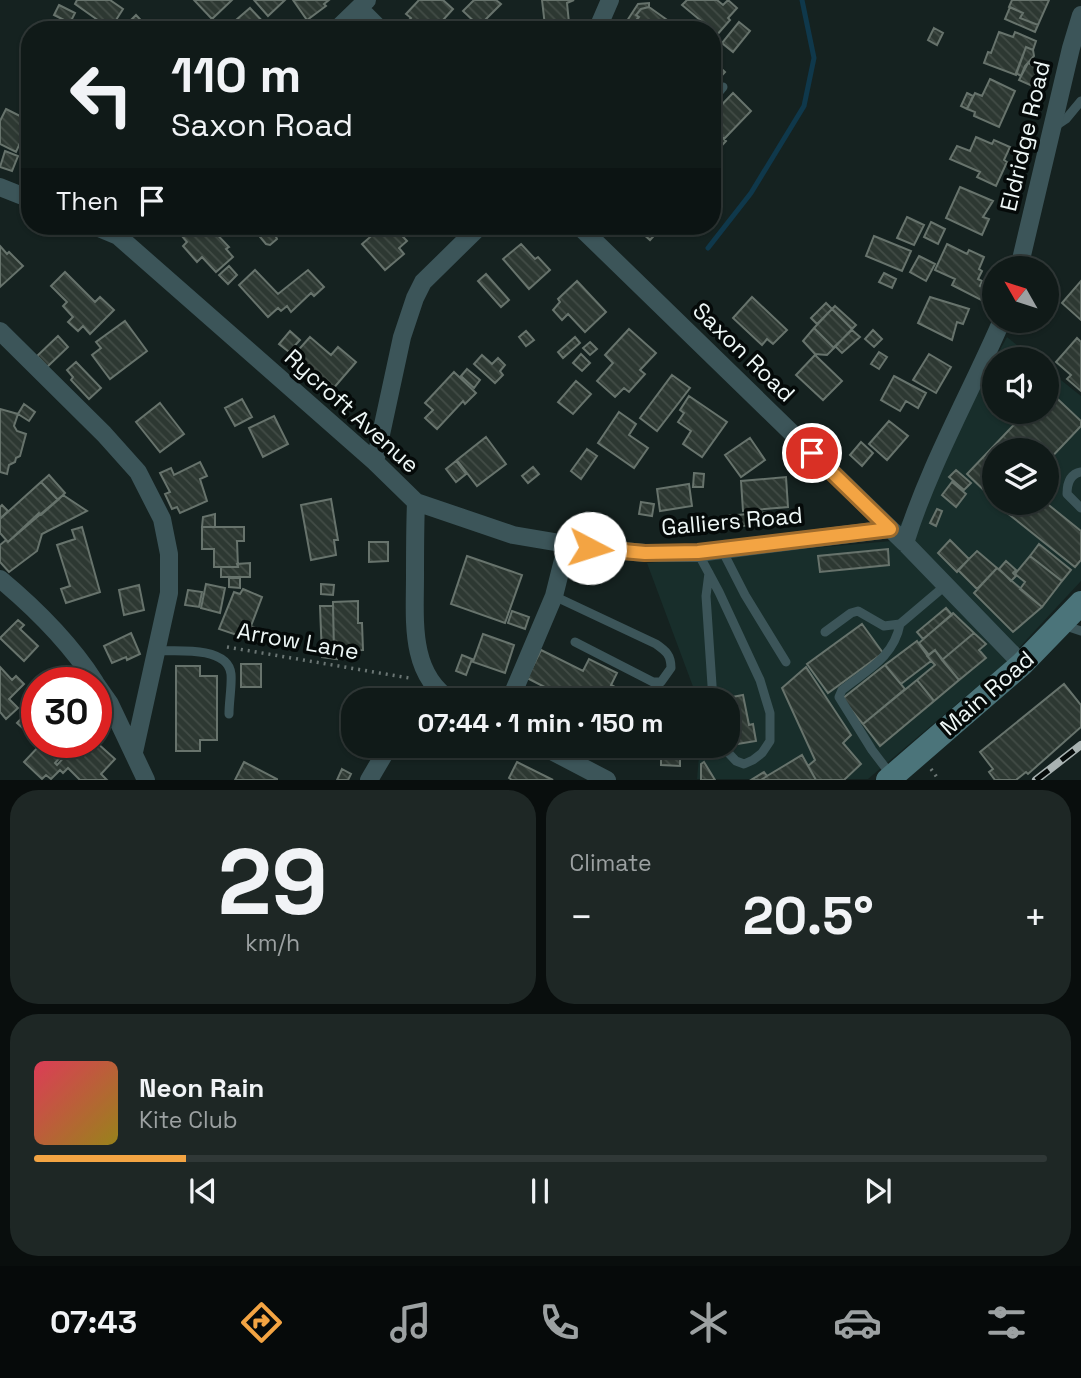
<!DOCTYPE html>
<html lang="en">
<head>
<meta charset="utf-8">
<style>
	body { margin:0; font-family:"Space Grotesk",sans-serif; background:#1e2725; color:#f1f3f6; height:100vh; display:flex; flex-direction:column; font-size:26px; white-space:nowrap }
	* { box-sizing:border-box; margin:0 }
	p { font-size:23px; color:#9ca1a2 }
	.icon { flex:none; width:38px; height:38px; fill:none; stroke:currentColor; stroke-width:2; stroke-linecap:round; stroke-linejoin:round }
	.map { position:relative; height:780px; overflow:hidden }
	.sheet { display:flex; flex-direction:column; gap:10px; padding:10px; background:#090e0d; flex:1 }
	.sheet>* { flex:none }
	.top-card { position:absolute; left:21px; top:21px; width:700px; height:214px; border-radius:28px; box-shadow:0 2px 5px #0004,0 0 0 2px #303837; background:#101a18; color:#f1f3f6; overflow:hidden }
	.needle { width:46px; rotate:309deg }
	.controls { position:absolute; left:982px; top:256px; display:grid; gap:14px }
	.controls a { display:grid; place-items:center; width:77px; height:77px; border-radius:50%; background:#101a18; box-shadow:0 2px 5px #0004,0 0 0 2px #303837; font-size:35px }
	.speed { position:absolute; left:21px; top:667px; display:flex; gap:14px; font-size:35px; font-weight:700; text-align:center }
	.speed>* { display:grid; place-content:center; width:91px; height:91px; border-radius:50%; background:#101a18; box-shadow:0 2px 5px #0004,0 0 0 2px #303837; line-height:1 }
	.speed .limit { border:10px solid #d22; background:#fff; color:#111 }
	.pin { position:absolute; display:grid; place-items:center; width:60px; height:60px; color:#fff; margin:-30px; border:4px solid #fff; border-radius:50%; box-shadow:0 2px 7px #0007 }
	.me { position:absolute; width:77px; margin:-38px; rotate:95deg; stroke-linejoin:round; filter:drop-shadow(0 0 5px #0008) }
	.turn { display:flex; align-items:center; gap:24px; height:147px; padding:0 35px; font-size:32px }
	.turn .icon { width:91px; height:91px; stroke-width:2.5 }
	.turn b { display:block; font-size:49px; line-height:60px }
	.then { display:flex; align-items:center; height:66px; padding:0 35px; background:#0003; gap:14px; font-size:26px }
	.big { font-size:52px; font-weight:800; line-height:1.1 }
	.sheet .card { flex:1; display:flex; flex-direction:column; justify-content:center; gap:10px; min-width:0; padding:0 24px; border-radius:28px; background:#1e2725 }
	.sheet .dial { align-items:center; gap:0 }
	.dial b { font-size:91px; line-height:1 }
	.song { display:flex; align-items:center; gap:21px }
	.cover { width:84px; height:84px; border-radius:10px; background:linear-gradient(135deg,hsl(350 70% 55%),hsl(50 70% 35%)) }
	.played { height:7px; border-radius:4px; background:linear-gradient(90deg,#f3a443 15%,#303837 15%) }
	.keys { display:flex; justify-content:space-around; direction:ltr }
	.heat { display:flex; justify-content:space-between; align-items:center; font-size:38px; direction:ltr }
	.sheet .tiles { flex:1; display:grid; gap:10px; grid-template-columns:1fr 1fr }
	.card:last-child { grid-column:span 2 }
	.trip { position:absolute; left:341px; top:688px; width:399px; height:70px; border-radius:28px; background:#101a18; box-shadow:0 2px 5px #0004,0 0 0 2px #303837; font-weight:800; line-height:70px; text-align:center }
	.dock { display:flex; height:112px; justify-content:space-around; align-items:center; background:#060a0a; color:#9ca1a2 }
	.dock .icon { width:49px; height:49px }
	.dock .active { color:#f3a443 }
	.dock b { font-size:32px; color:#f1f3f6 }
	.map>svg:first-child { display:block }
	.built { fill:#182e2b; fill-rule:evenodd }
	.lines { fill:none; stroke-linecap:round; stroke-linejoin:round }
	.stream { stroke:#0f384b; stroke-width:5 }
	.building { fill:url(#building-back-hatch); stroke:#67736c; stroke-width:2 }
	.path { stroke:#6b7674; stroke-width:3.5; stroke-dasharray:2 5; stroke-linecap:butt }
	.lane { stroke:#3c5559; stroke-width:9 }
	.street { stroke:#3c5559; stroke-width:18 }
	.secondary { stroke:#4b747a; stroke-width:24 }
	.rail-casing { stroke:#a9b3b2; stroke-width:8 }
	.rail { stroke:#050a09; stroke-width:5; stroke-dasharray:16; stroke-linecap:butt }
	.route-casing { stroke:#9e6b2c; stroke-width:18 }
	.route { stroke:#f3a443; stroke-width:12 }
	.labels { text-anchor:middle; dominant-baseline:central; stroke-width:7; stroke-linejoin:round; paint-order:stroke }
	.street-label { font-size:23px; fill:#eef7f6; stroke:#050a09 }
</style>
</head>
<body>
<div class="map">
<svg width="1081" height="780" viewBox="0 0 1081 780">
	<defs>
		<pattern id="building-back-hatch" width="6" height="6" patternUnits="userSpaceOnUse" patternTransform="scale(1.75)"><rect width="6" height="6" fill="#2d3832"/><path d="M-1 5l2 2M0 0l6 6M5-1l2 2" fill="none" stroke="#424c46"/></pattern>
	</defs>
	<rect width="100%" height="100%" fill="#152220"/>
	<!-- built -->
	<path class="built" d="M1007,337L1034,359H995Z
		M994,361V411H1046L1047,369L1081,396V581L1004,664L868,779H697L700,746H728V700H698L647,563L891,541ZM994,450H1046V502H994Z"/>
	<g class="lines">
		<!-- stream -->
		<path class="stream" d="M708,248L751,193L804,106L814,58L802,0"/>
	</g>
	<!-- building -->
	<path class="building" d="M77,0H110L123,9L116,20L121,24L117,30H112L75,4Z
		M194,0H232L212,19Z
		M254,0H285L268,16Z
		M293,0H329L324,4L326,6L307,20Z
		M419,0H443L453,9L434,30H417L408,21L411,18L406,14Z
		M474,0H496L501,4L479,26L463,11Z
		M542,0H574L567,3L569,23L545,26Z
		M687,0H717L723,5L728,0L737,8L728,18L730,20L716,36L712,30L682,5Z
		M1012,0H1049L1038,25L1020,18L1023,13L1009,7Z
		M649,3V7L641,9L636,15L639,17L627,30L623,27L638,4Z
		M59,5L75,13L70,23L54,15Z
		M649,7L670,22L665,30H627L639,17L636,15L641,9Z
		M1010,7L1023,13L1020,18L1038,25L1035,32L1005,19Z
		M250,8L265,24L258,30H233L229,26Z
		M136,15L150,30H126L124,27Z
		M739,22L750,31L733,52L722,43Z
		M934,28L943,33L937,45L928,40Z
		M999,32L1013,37L1015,32L1036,41L1033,50L1026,47L1016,75L984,63L988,52L991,53Z
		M1026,47L1033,50L1034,56L1025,66L1021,76L1016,73Z
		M712,60L725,72L712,86Z
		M1028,63L1045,70L1039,89L1019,80Z
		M990,79L1015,91L999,127L974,116L975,112L967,109L975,93L982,96Z
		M733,93L751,111L724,139L712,127V115Z
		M967,93L973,96L967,109L961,106Z
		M6,109L30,121L16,152L0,144V121Z
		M712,127L726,141L712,156Z
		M976,137L992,144L994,140L1010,147L1004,160L1007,162L996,186L977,177L980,172L950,159L957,146L970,151Z
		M5,151L18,156L12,171L0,167Z
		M960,187L993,201L983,217L989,219L982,235L946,218Z
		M907,217L924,225L914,245L897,238Z
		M931,222L945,229L938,244L924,237Z
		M181,226H209L229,247L226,249L233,257L216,272L202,257L197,262L183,246L187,242L177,230Z
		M251,226H277L273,230L277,239L270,245L266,244Z
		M383,226H393L407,241L399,248L404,254L385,270L362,244Z
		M634,226H663L650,240Z
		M874,236L911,251L902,271L866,256Z
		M521,244L535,259L538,257L550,270L529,289L503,259Z
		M947,244L967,254L969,250L984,257L979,269L982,271L978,279L982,281L980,286L993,291L987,303L952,285L955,279L935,270Z
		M0,246L7,254L9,252L23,266L0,287Z
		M919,256L935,264L926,281L910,272Z
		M229,266L237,275L228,284L219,275Z
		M255,270L278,294L308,270L324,287L314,296L311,293L291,312L287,306L281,311L278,308L268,317L239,285Z
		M65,272L95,302L100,297L114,310L90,334L83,326L78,331L68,322L73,317L63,306L67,302L51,286Z
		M884,273L896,279L892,288L879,282Z
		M486,274L509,300L501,307L478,281Z
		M577,281L606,312L585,332L568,314L562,320L553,310L560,302L558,299Z
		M1081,281V320L1062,303Z
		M752,297L787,330L773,344L767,339L762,345L733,318Z
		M930,297L969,309L963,324L957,322L952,340L918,323Z
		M826,303L832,309L817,324L811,318Z
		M835,306L856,325L852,329L832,309Z
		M832,309L852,329L834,348L814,328Z
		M125,321L147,351L110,379L92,355L101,348L96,342Z
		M814,328L834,348L827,355L815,354L803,341Z
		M629,329L656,353L640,370L645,374L629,392L624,388L615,397L597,381L613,363L605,355Z
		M852,330L860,337L842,353L835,346Z
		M873,330L882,339L874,347L865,339Z
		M290,331L300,340L289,352L279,344Z
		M526,331L534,340L526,346L519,337Z
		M58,336L68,347L47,367L37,356Z
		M310,337L331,355L338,347L356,362L332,390L293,356Z
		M575,337L580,343L563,358L558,352Z
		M1077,338L1081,342V391L1067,379L1071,375L1056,362Z
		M590,342L597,349L590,355L583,348Z
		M879,352L887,357L879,369L871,364Z
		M581,354L590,363L582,371L573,363Z
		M929,354L951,367L936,393L913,380Z
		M482,355L492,364L498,358L505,365L500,371L503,375L495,383L474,364Z
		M815,355L842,381L823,400L796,375Z
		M76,362L101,388L89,399L71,380L73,377L67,370Z
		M467,369L480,380L474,388L461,376Z
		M454,372L476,393L465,404L463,401L437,429L425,418L433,410L425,403Z
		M672,375L690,388L657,431L640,418Z
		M894,376L926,393L918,408L906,401L900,411L881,400Z
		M576,381L591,394L573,414L558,402Z
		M1047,389L1081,421V426L1046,463V450H994V500L967,474L1027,411H1046Z
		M689,396L727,422L702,457L683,444L691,431L678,422L684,413L680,410Z
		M242,399L252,417L235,426L225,408Z
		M160,403L184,434L160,452L136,422Z
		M24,404L35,412L29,421L18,414Z
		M0,409L18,414L14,426L17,431L26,434L20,456L16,458L15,462L9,465L7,474L0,472Z
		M619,412L636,424L629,435L648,448L634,468L598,443Z
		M274,416L288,444L263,457L249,428Z
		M889,421L908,436L887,460L869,444Z
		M486,437L506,464L477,486L457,460Z
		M750,438L765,460L741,477L725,455Z
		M861,442L873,453L862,466L850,455Z
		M587,449L597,456L581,479L571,471Z
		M456,461L466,474L456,482L446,469Z
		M200,462L207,476L200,479L207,501L180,513L177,507L172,509L165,494L170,492L160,473L171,468L174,475Z
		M533,467L539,474L528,483L522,476Z
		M956,470L971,483L964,490L949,477Z
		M694,473L704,474L703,487H693Z
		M49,475L65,493L58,500L41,482Z
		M786,477L788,507L743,511L741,481Z
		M41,482L58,500L41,515L39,513L8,542L0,533V519Z
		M952,482L966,494L956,507L942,495Z
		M689,484L692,506L660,511L657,489Z
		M63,495L87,511L42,534L37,551L9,572L0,562V545L6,540L8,542Z
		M331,499L338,540H334L336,555L311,560L301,505Z
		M641,502L654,504L652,516L639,514Z
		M1014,502H1045L1081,531V560L1075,567L1006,512Z
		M2,505L8,511L0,519V507Z
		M937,509L942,511L936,526L930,523Z
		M770,512L771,524L728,527L727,516Z
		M215,514V527H202L203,517Z
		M82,527L100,592L66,603L61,589L70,586L57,545L75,539L72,530Z
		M202,527H244V541H237L238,567H214V549H202Z
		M950,540L969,559L957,572L938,553Z
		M369,542H388V561L369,562Z
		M1039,544L1071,570L1062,581L1030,556Z
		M888,549L889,565L820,572L818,556Z
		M977,551L997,568L977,589L958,570Z
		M467,556L522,575L505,623L451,604Z
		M1030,556L1062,581L1042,607L1020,589L1025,582L1015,574Z
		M1006,561L1016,570L1013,573L1016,576L1011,581L999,569Z
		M250,563V577H221V567H238L237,564Z
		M997,568L1042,607L1013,632L974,593Z
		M229,578H240V588L229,587Z
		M206,584L225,588L220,613L201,608Z
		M321,584L334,585L333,595L321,594Z
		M139,585L144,610L124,615L119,590Z
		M243,589L262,597L251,626L268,633L264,644L219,629L234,592L240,594Z
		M188,590L202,592L199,607L185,605Z
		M358,601V623H362L363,650L334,651L333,602Z
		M320,606H333L334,651L337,650V659L322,657Z
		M946,608L952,615L923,639L917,632Z
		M512,611L529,617L525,629L508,623Z
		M953,613L974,633L942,660L935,650L929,655L919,643Z
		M18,620L24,625L20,629L38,646L24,661L0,638Z
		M862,624L883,653L828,693L807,664Z
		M131,633L140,654L127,660L126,657L112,663L104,646Z
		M974,633L986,644L979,650L986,658L959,680L942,660Z
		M483,634L514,645L505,673L473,662Z
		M917,641L931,661L901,684L885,665Z
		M541,650L583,671L589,659L617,673L611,685L640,700H570L527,678Z
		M935,650L959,680L934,701L917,680L935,665L927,656Z
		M462,655L472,659L466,675L456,671Z
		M241,664H261V687H241Z
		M885,665L905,689L863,724L842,699Z
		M176,666H200V676H217V740H200V751H176Z
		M0,667L12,680L16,676L24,684L9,699L18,708L6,719L0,712Z
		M806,667L851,735L843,743L861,764L844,780H816L808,766L815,760L782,688Z
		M66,673L74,680L72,682H51L56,677L59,681Z
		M917,680L934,701L880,746L863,724Z
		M1064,684L1081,705V727L1028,774L1026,772L1016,780H995L989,772L993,769L980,752Z
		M743,695L749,725L753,724L756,741L737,744L734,728L728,729V700L722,699Z
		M37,702V734L34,738L17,723Z
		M51,742L64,753L55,763L57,765L78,742H96L115,759L101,774L107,780H80L68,768L63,773L60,770L51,779L46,775L42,779L24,762L39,746L44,750Z
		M649,746H696L695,759H680V766L661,765V758L648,757Z
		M802,755L816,780H761L767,776Z
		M244,762L277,779V780H235Z
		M517,762L553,780H512L509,778Z
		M704,762L715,780H701V764Z
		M342,769L351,774L348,780H337Z
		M764,772L767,776L761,780H751Z"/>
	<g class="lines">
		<!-- path -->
		<path class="path" d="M227,647L409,678
			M931,769L939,780"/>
		<!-- lane -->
		<path class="lane" d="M712,100L723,87
			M1054,127L1066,119L1081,101
			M1081,472C1070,474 1067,484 1067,494L1081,508
			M722,550L745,595L786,662
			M698,553L719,592L760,680L770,713V741L762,753L753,760L744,764L736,761L722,746
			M709,573L706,596L713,700
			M554,596L656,644C666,651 671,655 671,668L661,682H653L575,642
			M1063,625L1081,631
			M825,632L851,613L858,611L884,626L900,624L946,585
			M156,651C176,651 228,646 231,674C232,686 229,701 229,714
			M891,775L872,750L839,697L842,690C867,670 894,657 900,624"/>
		<!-- street -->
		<path class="street" d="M359,8L381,30
			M336,30L367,0
			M597,30L610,0
			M0,187L30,199
			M94,226L118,236L375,462L416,502C415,527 415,552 415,577C415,619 409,674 451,700
			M579,226L905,543L1022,664
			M1019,268L1071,48L1081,15
			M0,331L104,434L138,472L162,519L169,554V593L134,752
			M375,462L402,337L415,298L423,282L480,226
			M416,502L513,535L590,548L645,553H698L890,529
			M905,543C929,466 970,394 1002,320
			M0,579C36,609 70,643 95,682
			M96,684L110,704L146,780
			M510,700L554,596L567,544
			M542,746L607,780
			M369,780L389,746"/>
		<!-- secondary -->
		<path class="secondary" d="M888,780L1022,664L1081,603"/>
		<!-- rail casing -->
		<g class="rail-casing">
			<path id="rail" d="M1036,780L1081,745"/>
		</g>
		<!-- rail -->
		<use href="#rail" class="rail"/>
	</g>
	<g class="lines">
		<!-- route casing -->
		<g class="route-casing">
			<path id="route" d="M590,548L645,553L698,552L890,529L812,453"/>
		</g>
		<!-- route -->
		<use href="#route" class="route"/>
	</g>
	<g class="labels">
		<!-- street labels -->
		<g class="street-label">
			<text transform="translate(1025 136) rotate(-77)">Eldridge Road</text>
			<text transform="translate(744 352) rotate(44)">Saxon Road</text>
			<text transform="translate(352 411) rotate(42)">Rycroft Avenue</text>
			<text transform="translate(732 521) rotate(-5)">Galliers Road</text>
			<text transform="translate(298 641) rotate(10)">Arrow Lane</text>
			<text transform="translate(987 693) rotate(-41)">Main Road</text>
		</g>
	</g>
</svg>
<div class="controls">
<a><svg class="needle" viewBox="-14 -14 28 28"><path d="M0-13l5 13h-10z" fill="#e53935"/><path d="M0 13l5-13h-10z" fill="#9ca1a2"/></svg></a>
<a><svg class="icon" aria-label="sound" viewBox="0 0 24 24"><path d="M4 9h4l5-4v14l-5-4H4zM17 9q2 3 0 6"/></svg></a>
<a><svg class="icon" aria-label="layers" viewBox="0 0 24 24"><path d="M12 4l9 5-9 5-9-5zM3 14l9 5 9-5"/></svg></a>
</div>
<div class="speed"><div class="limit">30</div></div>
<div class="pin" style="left:812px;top:453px;background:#d93025"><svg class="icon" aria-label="arrive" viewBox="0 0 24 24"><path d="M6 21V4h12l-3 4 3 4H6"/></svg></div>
<svg class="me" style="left:590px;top:548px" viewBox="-20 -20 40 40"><circle r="19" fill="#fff"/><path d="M0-13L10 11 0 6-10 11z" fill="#f3a443"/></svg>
<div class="trip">07:44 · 1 min · 150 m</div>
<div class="top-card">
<div class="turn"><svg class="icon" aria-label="left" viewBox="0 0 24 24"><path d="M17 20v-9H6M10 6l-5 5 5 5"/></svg><div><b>110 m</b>Saxon Road</div></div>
<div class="then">Then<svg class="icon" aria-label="arrive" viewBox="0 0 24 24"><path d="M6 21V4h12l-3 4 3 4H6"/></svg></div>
</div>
</div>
<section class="sheet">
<div class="tiles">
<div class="card dial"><b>29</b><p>km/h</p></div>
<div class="card"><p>Climate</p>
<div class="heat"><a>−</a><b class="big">20.5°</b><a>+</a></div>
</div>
<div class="card">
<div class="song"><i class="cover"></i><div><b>Neon Rain</b><p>Kite Club</p></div></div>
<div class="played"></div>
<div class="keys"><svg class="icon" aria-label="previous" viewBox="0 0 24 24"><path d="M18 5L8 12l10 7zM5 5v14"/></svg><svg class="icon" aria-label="pause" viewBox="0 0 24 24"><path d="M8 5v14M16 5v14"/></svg><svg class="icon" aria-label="next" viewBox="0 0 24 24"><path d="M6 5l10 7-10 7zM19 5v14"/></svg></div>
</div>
</div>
</section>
<nav class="dock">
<b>07:43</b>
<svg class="icon active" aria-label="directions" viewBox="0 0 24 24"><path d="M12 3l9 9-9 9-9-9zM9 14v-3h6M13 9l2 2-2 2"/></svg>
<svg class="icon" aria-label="music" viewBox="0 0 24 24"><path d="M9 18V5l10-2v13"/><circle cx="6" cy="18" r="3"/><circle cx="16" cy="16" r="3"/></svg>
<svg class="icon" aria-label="phone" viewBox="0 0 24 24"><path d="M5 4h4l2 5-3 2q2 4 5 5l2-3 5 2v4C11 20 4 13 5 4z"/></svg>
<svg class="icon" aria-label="climate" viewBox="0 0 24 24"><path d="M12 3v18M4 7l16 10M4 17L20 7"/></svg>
<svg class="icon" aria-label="car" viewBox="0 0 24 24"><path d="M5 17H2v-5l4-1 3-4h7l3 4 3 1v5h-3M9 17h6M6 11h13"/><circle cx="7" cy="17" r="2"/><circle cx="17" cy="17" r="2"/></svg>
<svg class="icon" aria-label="filters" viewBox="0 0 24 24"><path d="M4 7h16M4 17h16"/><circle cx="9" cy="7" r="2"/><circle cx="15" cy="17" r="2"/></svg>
</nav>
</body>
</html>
